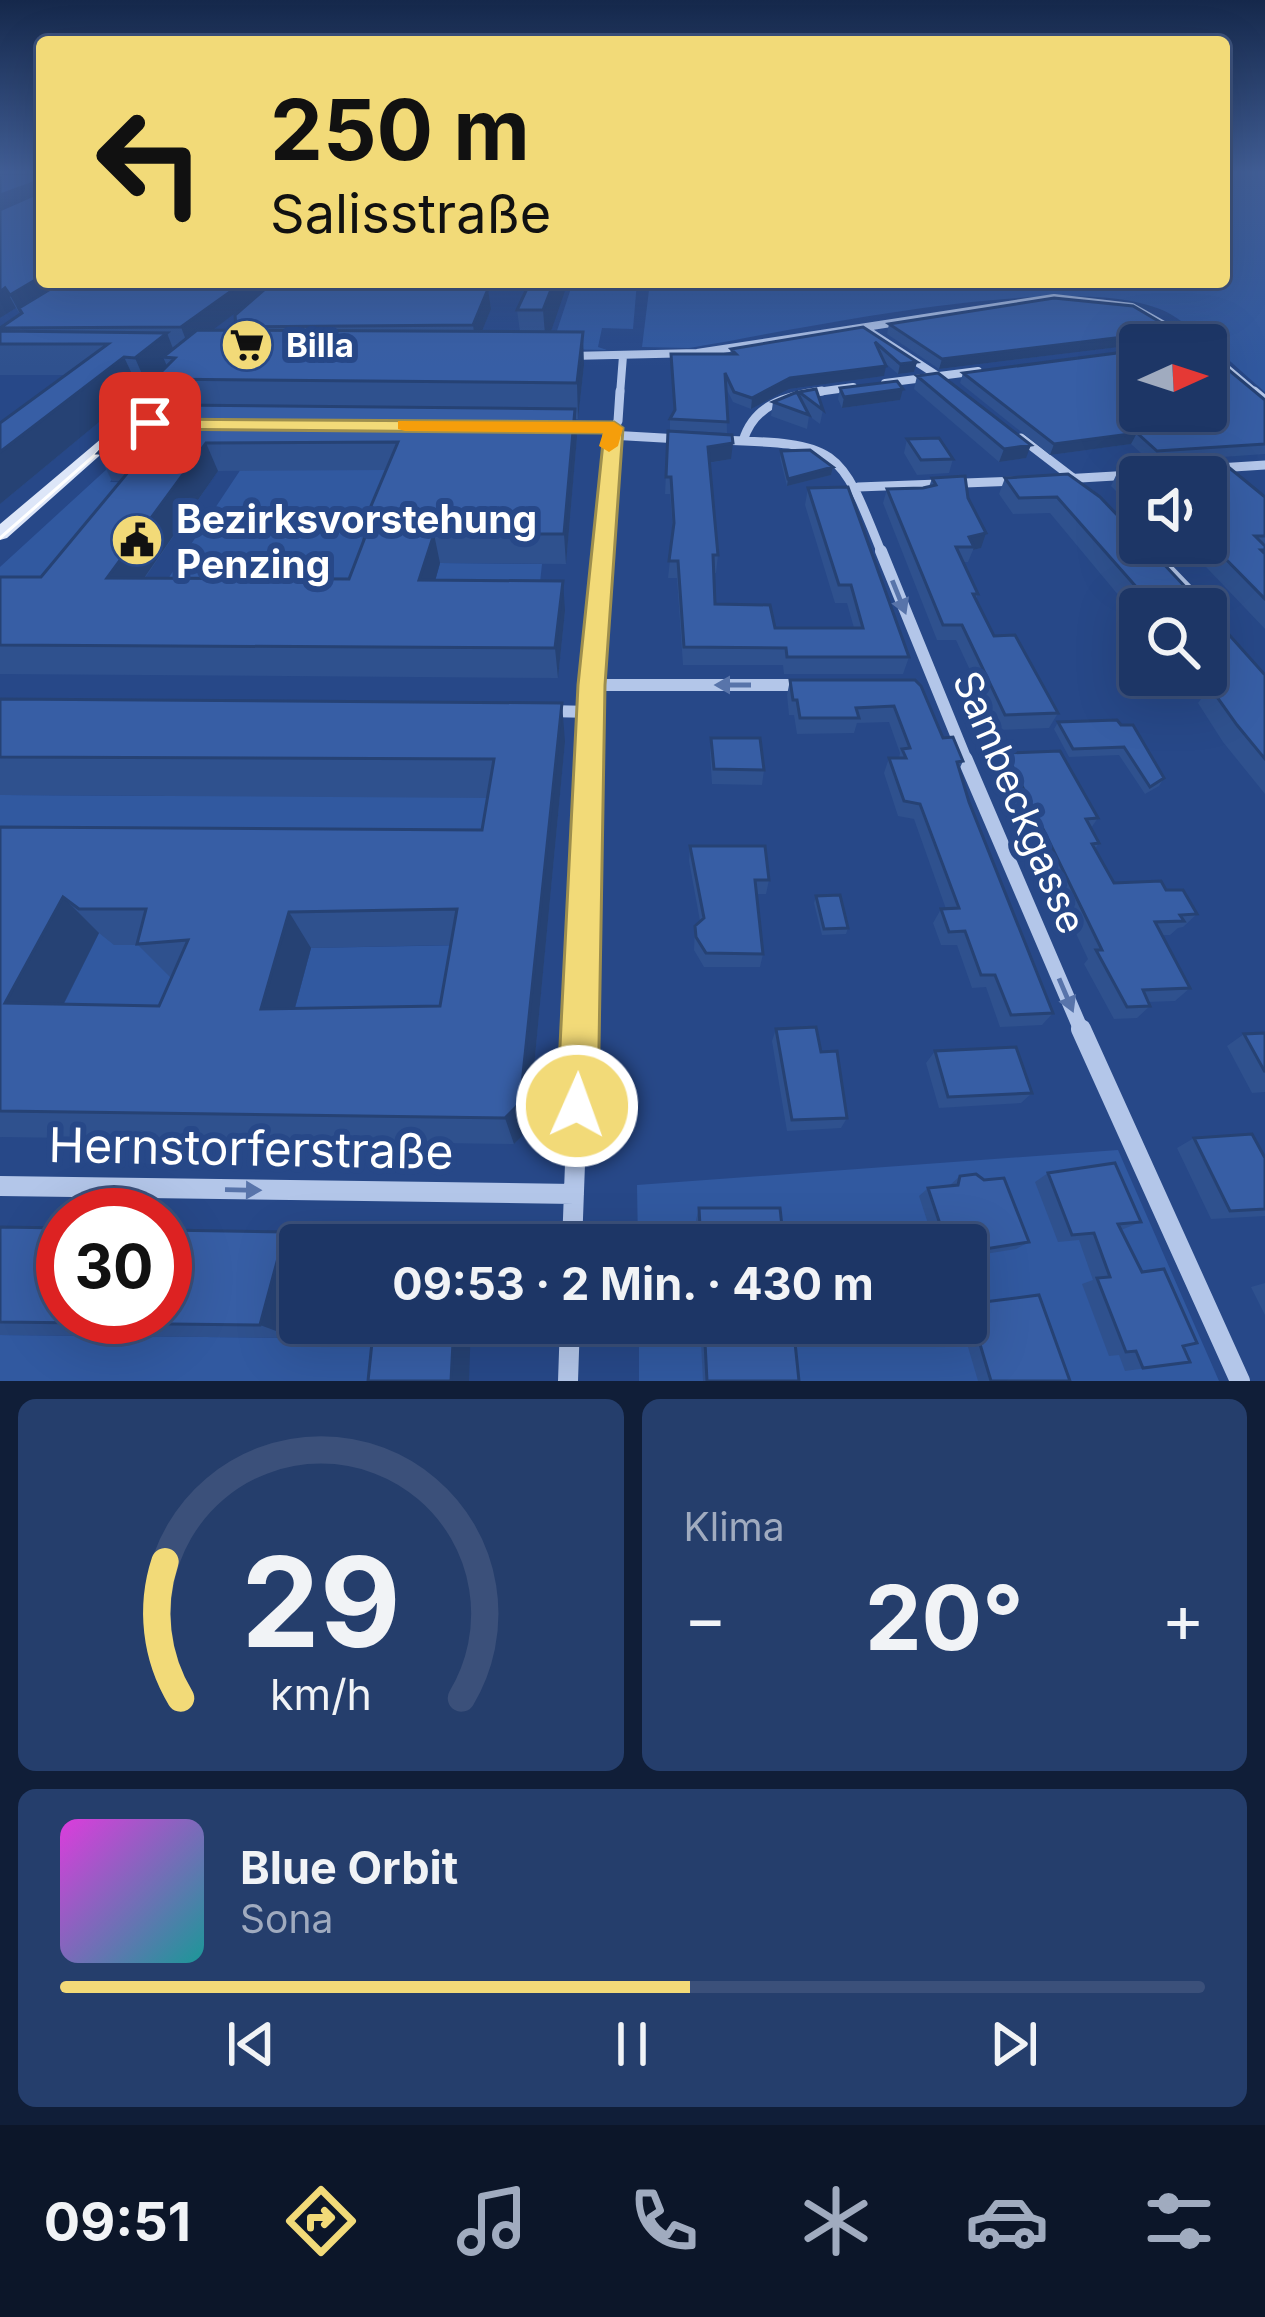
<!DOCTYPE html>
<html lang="de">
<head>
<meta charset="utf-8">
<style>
	body { margin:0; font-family:Inter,sans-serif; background:#253e6c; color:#f1f3f6; height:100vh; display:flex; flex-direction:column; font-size:45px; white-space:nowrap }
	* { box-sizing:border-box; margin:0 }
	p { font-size:39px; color:#a0abbf }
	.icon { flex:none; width:66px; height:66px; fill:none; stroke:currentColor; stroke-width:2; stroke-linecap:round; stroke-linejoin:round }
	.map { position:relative; height:1381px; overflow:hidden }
	.sheet { display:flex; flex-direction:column; gap:18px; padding:18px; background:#101e38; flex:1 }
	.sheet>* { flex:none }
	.guide { position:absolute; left:36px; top:36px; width:1194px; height:252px; border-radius:12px; box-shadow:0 12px 48px #0002,0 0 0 3px #3b507a; background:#f2da78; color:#111; overflow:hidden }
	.needle { width:78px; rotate:87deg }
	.controls { position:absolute; left:1119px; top:324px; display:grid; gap:24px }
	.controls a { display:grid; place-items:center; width:108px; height:108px; border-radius:12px; background:#1d3666; box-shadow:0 12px 48px #0002,0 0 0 3px #3b507a; font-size:60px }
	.speed { position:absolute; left:36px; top:1188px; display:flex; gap:24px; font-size:60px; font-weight:700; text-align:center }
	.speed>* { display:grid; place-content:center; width:156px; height:156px; border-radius:50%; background:#1d3666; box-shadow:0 12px 48px #0002,0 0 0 3px #3b507a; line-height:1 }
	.speed .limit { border:18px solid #d22; background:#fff; color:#111 }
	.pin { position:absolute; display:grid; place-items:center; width:102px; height:102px; color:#fff; margin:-51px; border-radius:24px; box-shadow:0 6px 18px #0006 }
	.me { position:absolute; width:132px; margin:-66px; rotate:2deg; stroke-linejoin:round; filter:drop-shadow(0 0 9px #0008) }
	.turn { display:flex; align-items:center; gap:42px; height:252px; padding:0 36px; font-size:54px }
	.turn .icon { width:156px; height:156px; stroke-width:2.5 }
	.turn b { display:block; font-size:84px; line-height:102px }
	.big { font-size:90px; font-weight:700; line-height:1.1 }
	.sheet .tile { flex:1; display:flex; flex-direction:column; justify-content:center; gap:18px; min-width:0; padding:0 42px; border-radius:18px; background:#253e6c }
	.sheet .dial { align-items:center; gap:0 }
	.dial svg { height:312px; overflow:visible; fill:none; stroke:#3b507a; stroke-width:7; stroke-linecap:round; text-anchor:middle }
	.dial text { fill:#f1f3f6; stroke:none }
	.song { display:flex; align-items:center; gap:36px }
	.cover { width:144px; height:144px; border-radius:18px; background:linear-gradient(135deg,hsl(300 70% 55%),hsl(180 70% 35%)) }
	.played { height:12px; border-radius:6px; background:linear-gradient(90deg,#f2da78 55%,#3b507a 55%) }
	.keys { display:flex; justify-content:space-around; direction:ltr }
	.heat { display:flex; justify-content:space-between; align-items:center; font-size:66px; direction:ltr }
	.sheet .tiles { flex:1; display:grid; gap:18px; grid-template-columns:1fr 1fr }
	.tile:last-child { grid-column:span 2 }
	.trip { position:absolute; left:279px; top:1224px; width:708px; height:120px; border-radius:12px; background:#1d3666; box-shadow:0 12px 48px #0002,0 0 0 3px #3b507a; font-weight:700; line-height:120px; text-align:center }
	.tabs { display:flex; height:192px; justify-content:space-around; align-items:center; background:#0c1629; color:#a0abbf }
	.tabs .icon { width:84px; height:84px }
	.tabs .selected { color:#f2da78 }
	.tabs b { font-size:54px; color:#f1f3f6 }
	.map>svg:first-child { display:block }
	.green { fill:#3159a0 }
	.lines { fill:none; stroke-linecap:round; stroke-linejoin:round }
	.street-far4 { stroke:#b3c6e9; stroke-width:8 }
	.street-far3 { stroke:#b3c6e9; stroke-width:9 }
	.street-far2 { stroke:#b3c6e9; stroke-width:12 }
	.street-far1 { stroke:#b3c6e9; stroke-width:15 }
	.street { stroke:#b3c6e9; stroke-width:20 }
	.secondary { fill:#dde6f8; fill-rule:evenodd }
	.tram { stroke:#fff; stroke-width:3 }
	.wall { fill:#2f518e; fill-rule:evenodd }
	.shaded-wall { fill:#264274 }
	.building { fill:#375ea5; stroke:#264274; stroke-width:3; fill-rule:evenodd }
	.oneway { fill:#5874aa }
	.route { fill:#f2da78; stroke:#9d8e4e; stroke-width:3 }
	.slow { fill:#f59e0b }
	.labels { text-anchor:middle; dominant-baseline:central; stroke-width:12; stroke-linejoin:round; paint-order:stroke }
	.far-poi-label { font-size:33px; font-weight:bold; fill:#fff; stroke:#274888; text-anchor:start }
	.poi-label { font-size:39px; font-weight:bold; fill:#fff; stroke:#274888; text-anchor:start }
	.street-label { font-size:39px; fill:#fff; stroke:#274888 }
	.near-street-label { font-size:48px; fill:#fff; stroke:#274888 }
</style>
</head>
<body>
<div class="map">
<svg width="1265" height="1381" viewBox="0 0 1265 1381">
	<rect width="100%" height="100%" fill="#274888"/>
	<!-- green -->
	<path class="green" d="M1224,174H1265V392C1235,367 1205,335 1172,315C1088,264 793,331 689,348L642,347L650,282H1224Z
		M573,282H637L633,329L602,328L598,347L607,350L551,349Z
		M144,435L146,440L110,482L166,483L61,571L0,611V567Z
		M405,468L358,609L152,603L241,469Z
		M440,563L542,564L537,611L427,610Z
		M177,779L502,798L491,868L0,864V788L6,795L168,796Z
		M104,922L228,945L192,1038L54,1023Z
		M468,945L453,1037L286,1041L311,948Z
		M1118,1150L1219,1381H639V1323H966V1245H638L637,1185Z
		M300,1318V1323H400L394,1381H0V1335L294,1338Z"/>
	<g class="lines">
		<!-- street-far4 -->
		<path class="street-far4" d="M864,328L938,376
			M1206,351L1257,394
			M571,356L697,353L1054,298L1132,307L1199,345
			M885,383L978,371
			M620,394L623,356
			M803,394L853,387"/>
		<!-- street-far3 -->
		<path class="street-far3" d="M1254,391L1265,400
			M565,427L614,428
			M610,435L680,439
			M1021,438L1077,481
			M719,440C839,444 839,445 882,554
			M743,441C754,404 786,396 822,391
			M1218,468L1265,465
			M1063,479L1132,475
			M858,487L1018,481
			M1143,543L1153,554
			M601,554L610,435L618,421L620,391"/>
		<!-- street-far2 -->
		<path class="street-far2" d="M881,551L967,762
			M1150,551L1221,625
			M592,685H801
			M547,711L593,712
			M589,762L602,551"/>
		<!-- street-far1 -->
		<path class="street-far1" d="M965,759L1082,1032
			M580,1032L589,759"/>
		<!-- street -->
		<path class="street" d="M1081,1029L1240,1381
			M0,1186L574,1194
			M572,1245L580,1029
			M568,1381L570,1323"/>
		<!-- secondary -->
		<path class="secondary" d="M184,369L189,370V376L7,538L0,540V524Z"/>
		<!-- tram -->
		<path class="tram" d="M204,353L286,282
			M0,538L185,376"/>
	</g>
	<!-- wall -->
	<path class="wall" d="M0,174L42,282H457L452,288L488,289L491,309L482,331L520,332L517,310L530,282H566L551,332L584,365L578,419H576L577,437L566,564L440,563L435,580L565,611L558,678L0,674V577H41L121,481H112L98,453L169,414L156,384L149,390L139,389L0,504V423L65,375H0V331H2L0,328L20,314L16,308L0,318ZM251,301L236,327L237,331L212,330ZM386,470L360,532L363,543L349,579L145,578L218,471Z
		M1054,298L1199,345L1144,344L939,369L887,334L889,324Z
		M863,327L917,362L914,372L898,374L885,363L884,376L789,389L751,409L733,402L726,388L727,433L670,430V419L674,412L671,354H730L731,349Z
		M963,373L1265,400V454L1151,462L1131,444L1050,455L960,383Z
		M917,376L1026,458L999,462L914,389Z
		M840,388L900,400L842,408L838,399Z
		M799,392L823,410L820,424L809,416L807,429L771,416L773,402Z
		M668,431L731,459L709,463L718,555L716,573H714L715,604L775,628H854L847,603H835L805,505L808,488L909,657L903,674H784L783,665H683L677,578H668L673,532L670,494H665Z
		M907,439L953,459L949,473L917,475L904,453Z
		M781,451L833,467L831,475L787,486L780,458Z
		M1221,461L1265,497V629L1188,548L1191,543H1206V477H1140V503L1129,504L1111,486L1119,469Z
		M1068,474L1206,609H1140V629L1122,607L1124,602L1050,513L1013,514L999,494L1005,478Z
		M932,478L968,498L981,548L973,550L968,562H963L978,594L976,599L994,636L1058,713L1049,728L998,730L956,640H937L883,503L887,489L929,487Z
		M1206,609L1265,675V794L1223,742L1198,703L1201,699L1196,693L1202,684L1195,675H1206Z
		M790,680H915L943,738L963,761L959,770L969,802L1053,1013L1042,1025L1000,1027L986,987L972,988L957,945H941L933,923L941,909H946L914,819L898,816L884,773L889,758H899L900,753L889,722L857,723L854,733L797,734L794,715H789L787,695Z
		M0,699L565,742L528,1130L514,1144L0,1137V827L482,830L488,798L0,795ZM99,933L114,945H138L171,978L159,1006L64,1004ZM451,945L440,1006L295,1008L311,948Z
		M1058,722L1121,725L1164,778L1159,786L1145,794L1119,755L1069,757L1054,729Z
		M711,738L764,770L762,785L712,784L710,753Z
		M1006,753L1098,818L1091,828L1099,843L1095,849L1114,883L1166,890L1197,914L1183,927L1178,928L1170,935H1161L1190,988L1175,1001L1148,1002L1150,1006L1137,1018L1114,1019L1084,964L1088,959L998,768Z
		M690,846L769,880L766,894H757L763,954L760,967H704L694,950L695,926L700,921L689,861Z
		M816,896L848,928L846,934L822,935L814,903Z
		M776,1029L821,1052L847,1118L841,1128L787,1131L772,1041Z
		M1265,1033V1092L1252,1093L1227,1046L1244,1034Z
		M935,1051L1032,1093L1021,1103L939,1108L926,1063Z
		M1194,1138L1265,1158V1216L1211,1219L1177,1148Z
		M1048,1173L1141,1222L1121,1230L1190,1362L1125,1371L1119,1355L1109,1356L1082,1284L1093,1280L1079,1240L1058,1242L1035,1182Z
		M960,1176L1029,1242L1016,1249L966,1257V1245H935L919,1196L928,1188L949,1186Z
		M699,1208L784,1245H697L696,1220Z
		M0,1227L300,1245V1318L295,1338L0,1335Z
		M1265,1283V1315L1251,1287Z
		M966,1304H968L1070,1381H978L961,1323H966Z
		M700,1323H793L799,1381H703Z"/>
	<!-- shaded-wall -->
	<path class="shaded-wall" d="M38,181L42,199L0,215V195Z
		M42,276V282H73L21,315L10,295Z
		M244,282H276L189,348L181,327Z
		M439,282H456L438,307L434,287Z
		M554,282H566L567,285L546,346L543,310Z
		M5,288L16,308L0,318V292Z
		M488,289L491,309L476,346L473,325Z
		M583,332L584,365L578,419L577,383Z
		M167,333L179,364L175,358L163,357L170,373L154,379L156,384L149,390L135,358Z
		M1149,334L1144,344L939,369L942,359Z
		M124,357L139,389L0,504V452Z
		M917,362L914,372L898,374L900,364Z
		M886,366L884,376L789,389L751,409L752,398L790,378Z
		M903,389L900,400L842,408L844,397Z
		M575,409L577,437L566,564L564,534Z
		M1137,433L1131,444L1050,455L1054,444Z
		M206,443L218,471L124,607L107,578Z
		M733,443L731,459L707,463L708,447Z
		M1031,445L1026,458L999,462L1004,449Z
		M833,467L831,475L787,486L788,479Z
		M986,533L981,548L973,550L974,547L969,537Z
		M434,534L440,563L427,610L419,580Z
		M563,581L565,611L558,678L555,648Z
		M562,703L565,742L528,1130L514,1144L505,1118Z
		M63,897L99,933L48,1035L5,1003Z
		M289,912L311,948L286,1041L261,1009Z
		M285,1232L304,1245H300V1318L295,1338L260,1325Z
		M454,1323H471L469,1381H451Z"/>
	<!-- building -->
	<path class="building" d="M0,174H42V276L10,295L5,288L0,292V210L36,194L38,181L0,195Z
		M62,282H244L181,327L0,328L22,313L19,308Z
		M273,282H439L434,287L488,289L473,325L236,327L235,315Z
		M530,282H554L543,310H517Z
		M1054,298L1133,306L1199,345H1150L1152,343L1149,334L942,359L889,324Z
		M863,327L917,362L900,364L875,342L886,366L790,378L752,398L734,392L725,373L728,422L670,419L675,410L671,354H736L731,349Z
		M197,330L583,332L577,383L154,379L175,358L163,357Z
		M0,331L167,333L135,358L124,357L0,452V423L108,344H0Z
		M1140,350V411H1206V351L1265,400V444L1157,451L1137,433L1054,444L963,373Z
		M938,373L1031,445L1004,449L917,376Z
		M897,381L903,389L844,397L840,388Z
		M816,389L823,410L799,392Z
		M797,392L809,415L773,402Z
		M174,405L575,409L564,534H434L419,580L563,581L555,648L0,645V577H41L144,453H98L135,414H183ZM398,442L360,532H367L349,579L107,578L206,443Z
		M668,431L732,435L733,443L708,447L718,555H713L715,604L770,605L775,628H863L851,585H839L808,488L848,487L909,657H787L786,648L684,647L678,561H669L674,523L671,477H666Z
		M939,438L953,459L921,460L907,439Z
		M810,450L833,467L788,479L781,451Z
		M1221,461L1265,497V536H1255L1265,546V550H1261L1265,554V599L1206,539V530H1213L1206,523V477H1140V487H1138L1119,469Z
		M1068,474L1100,497L1140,539V543H1144L1206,609H1147L1131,590L1138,589L1057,497L1019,498L1005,478Z
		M965,476L968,498L986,533L969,537L974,547H956L978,594H973L994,636L1015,635L1058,713L1005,715L962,625H943L887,489L923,488L936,485L932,478Z
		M1206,609L1265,675V759L1237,725L1210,687L1216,686L1208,676L1217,675L1214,668L1206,658Z
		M790,680H915L921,686L943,738L953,737L963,761L957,762L969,802L1053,1013L1011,1015L995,975H981L965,931L949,932L941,909L959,908L920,804L904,801L889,758H906L902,749L910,748L894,706L856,708L859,718H800L797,700H793Z
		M0,699L562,703L520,1103L505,1118L0,1111V827L482,830L494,759L0,757ZM63,897L79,909H146L137,944L188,940L159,1006L5,1003ZM457,909L440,1006L261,1009L289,912Z
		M1117,720L1121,725H1133L1164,778L1150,787L1124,747L1073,749L1058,722Z
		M711,738H760L764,770L714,769Z
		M1060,751L1098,818L1086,819L1099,843L1092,844L1114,883L1161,881L1166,890H1183L1197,914L1180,915L1184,921L1155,922L1190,988L1143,990L1150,1006L1127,1007L1096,950H1102L1006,753Z
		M690,846H765L769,880H755L763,954L706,953L696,937L695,926L704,918Z
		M840,895L848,928L824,929L816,896Z
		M816,1027L821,1052L837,1051L847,1118L792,1120L776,1029Z
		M1265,1033V1072L1244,1034Z
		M1016,1047L1032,1093L948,1097L935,1051Z
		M1252,1134L1265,1158V1209L1230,1211L1194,1138Z
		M1115,1163L1141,1222L1118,1224L1142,1272L1164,1269L1197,1343L1183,1346L1190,1362L1143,1368L1136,1351L1126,1352L1097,1278L1110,1277L1094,1233L1072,1235L1048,1173Z
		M976,1174L984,1180L1004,1178L1029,1242L966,1252V1245H947L928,1188L958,1185L960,1176Z
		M699,1208H780L784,1245H701Z
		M0,1227L63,1228V1317H165V1230L285,1232L260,1325L0,1322Z
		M1039,1295L1070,1381H991L968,1304Z
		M374,1323H454L451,1381H368Z
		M704,1323H793L799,1381H707Z"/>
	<!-- one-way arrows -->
	<defs><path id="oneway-solid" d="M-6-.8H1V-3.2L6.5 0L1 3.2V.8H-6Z" transform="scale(3)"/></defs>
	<g class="oneway">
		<use href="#oneway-solid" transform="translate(899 597) rotate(68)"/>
		<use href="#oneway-solid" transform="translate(733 685) rotate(-180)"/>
		<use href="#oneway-solid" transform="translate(1066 995) rotate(67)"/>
		<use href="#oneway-solid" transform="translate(243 1190) rotate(1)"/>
	</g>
	<!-- sky -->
	<linearGradient id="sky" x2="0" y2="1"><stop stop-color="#15284b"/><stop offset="0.47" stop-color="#415e96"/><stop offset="1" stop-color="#415e96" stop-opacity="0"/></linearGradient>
	<rect width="1265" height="367" fill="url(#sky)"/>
	<!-- route -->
	<path class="route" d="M143,419L614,422L623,428L605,685L598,1106L592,1121L577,1127L563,1121L557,1106L578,685L604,433L150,429L141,423Z"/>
	<!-- slow -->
	<path class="slow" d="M398,421L614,422L623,428L618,446L609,452L599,446L603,433L405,431L398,429Z"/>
	<!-- icons -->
	<defs>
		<g id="supermarket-disc" transform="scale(2.7)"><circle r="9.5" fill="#f2da78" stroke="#274888"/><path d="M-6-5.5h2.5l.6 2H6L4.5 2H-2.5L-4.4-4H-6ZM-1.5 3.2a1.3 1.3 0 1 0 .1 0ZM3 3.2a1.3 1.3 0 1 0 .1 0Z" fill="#111"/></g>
		<g id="civic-disc" transform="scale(2.7)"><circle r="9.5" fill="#f2da78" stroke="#274888"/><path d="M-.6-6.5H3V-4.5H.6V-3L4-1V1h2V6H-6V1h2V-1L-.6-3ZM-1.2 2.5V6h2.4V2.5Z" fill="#111"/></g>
	</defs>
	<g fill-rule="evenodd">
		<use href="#supermarket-disc" x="247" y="345"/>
		<use href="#civic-disc" x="137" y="540"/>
	</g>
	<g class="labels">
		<!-- far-poi labels -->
		<g class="far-poi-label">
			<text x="286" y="345">Billa</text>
		</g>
		<!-- poi labels -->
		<g class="poi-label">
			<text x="176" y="518">Bezirksvorstehung<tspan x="176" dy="45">Penzing</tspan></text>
		</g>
		<!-- street labels -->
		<g class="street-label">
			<text transform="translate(1020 802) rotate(67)">Sambeckgasse</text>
		</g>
		<!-- near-street labels -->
		<g class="near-street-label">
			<text transform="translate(251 1148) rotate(1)">Hernstorferstraße</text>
		</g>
	</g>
</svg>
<div class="controls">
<a><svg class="needle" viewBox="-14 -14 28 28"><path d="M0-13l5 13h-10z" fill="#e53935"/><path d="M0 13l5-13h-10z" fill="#a0abbf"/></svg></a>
<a><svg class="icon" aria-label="sound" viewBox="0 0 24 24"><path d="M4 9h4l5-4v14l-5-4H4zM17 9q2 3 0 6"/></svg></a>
<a><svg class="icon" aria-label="search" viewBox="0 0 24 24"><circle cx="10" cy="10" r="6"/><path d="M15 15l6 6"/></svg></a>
</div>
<div class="speed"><div class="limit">30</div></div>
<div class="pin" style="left:150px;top:423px;background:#d93025"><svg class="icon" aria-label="arrive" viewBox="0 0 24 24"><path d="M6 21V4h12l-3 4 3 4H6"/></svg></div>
<svg class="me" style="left:577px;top:1106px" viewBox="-20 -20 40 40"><circle r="17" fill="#f2da78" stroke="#fff" stroke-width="3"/><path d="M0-11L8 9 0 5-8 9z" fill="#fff"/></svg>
<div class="trip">09:53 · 2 Min. · 430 m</div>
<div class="guide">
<div class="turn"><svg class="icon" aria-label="left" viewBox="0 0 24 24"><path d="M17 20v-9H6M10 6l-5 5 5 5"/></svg><div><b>250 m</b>Salisstraße</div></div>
</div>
</div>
<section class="sheet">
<div class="tiles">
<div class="tile dial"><svg viewBox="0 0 100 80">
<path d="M14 69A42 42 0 1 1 86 69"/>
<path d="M14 69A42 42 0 0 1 10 34" stroke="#f2da78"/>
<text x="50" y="56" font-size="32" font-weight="700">29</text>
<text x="50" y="72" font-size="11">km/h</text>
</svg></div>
<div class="tile"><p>Klima</p>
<div class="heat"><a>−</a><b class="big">20°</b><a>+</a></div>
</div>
<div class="tile">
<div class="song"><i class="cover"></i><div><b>Blue Orbit</b><p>Sona</p></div></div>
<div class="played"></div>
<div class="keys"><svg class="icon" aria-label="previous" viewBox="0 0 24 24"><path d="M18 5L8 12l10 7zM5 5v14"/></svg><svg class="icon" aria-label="pause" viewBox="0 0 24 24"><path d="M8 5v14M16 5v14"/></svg><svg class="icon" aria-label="next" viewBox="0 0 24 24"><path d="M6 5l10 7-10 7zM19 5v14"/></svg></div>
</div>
</div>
</section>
<nav class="tabs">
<b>09:51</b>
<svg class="icon selected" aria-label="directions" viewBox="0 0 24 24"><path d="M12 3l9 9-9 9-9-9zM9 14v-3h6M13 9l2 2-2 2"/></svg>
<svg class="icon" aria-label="music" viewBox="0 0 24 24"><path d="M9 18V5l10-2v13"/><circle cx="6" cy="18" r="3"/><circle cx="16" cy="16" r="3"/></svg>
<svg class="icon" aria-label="phone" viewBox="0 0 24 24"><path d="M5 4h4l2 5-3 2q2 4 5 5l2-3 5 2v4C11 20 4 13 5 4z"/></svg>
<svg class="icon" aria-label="climate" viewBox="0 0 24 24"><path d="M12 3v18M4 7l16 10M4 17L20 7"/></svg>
<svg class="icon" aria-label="car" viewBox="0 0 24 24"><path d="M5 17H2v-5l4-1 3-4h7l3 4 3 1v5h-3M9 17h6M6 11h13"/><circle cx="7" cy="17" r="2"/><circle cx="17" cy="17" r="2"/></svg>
<svg class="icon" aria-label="filters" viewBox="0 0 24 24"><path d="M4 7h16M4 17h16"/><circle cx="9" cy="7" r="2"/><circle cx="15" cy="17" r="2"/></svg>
</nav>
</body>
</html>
